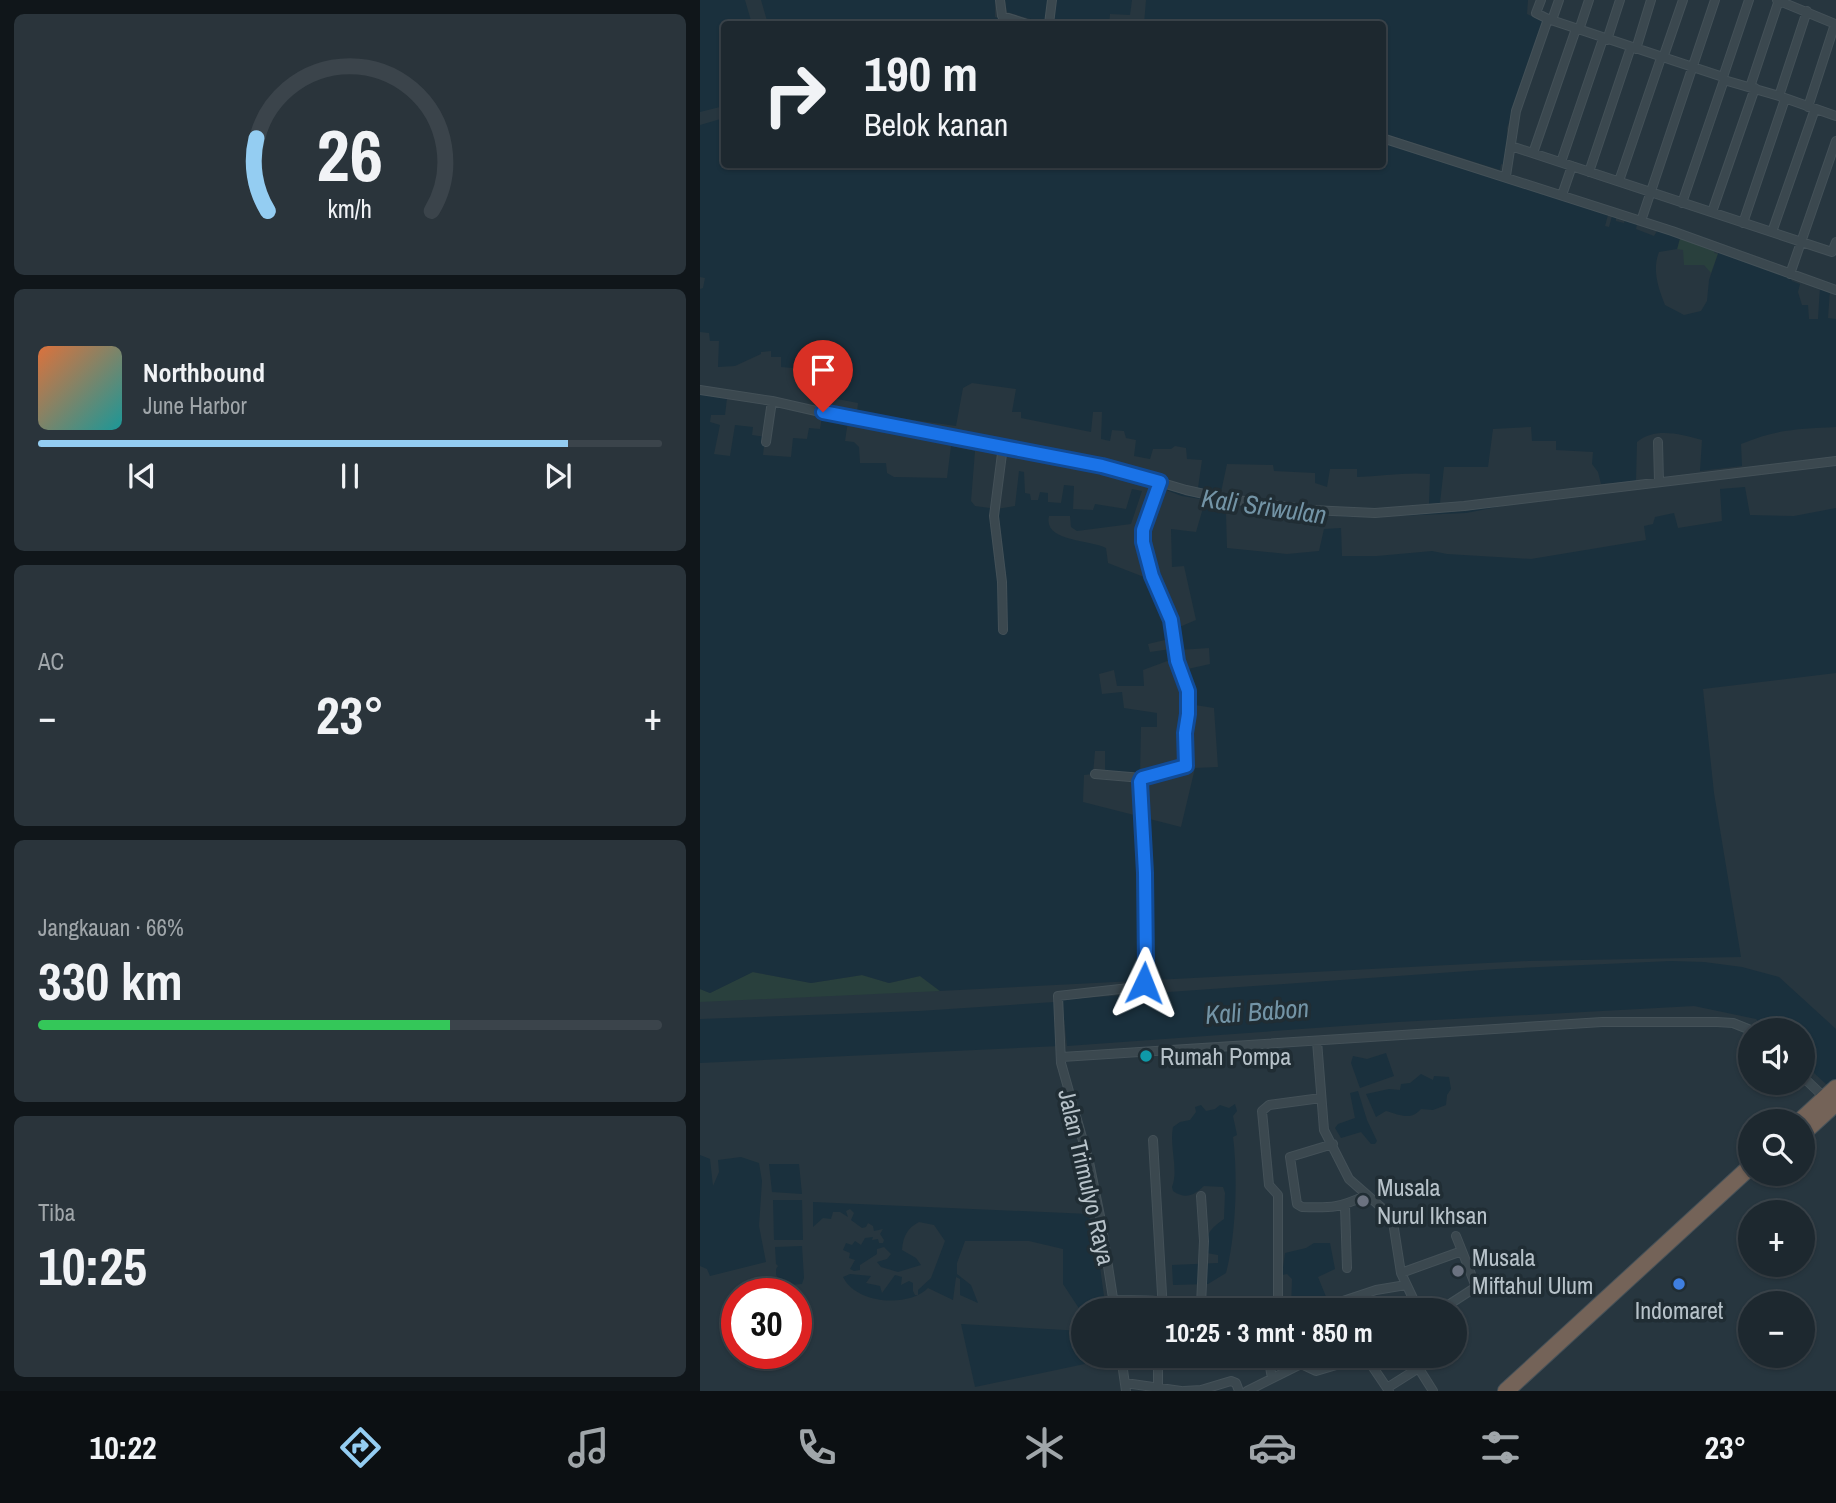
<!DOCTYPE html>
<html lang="id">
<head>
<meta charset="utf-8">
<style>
	body { margin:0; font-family:"Archivo Narrow",sans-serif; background:#2a343b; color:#f1f3f6; height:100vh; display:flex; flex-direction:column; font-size:26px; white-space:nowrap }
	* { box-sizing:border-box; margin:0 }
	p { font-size:23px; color:#a0a6aa }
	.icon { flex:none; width:38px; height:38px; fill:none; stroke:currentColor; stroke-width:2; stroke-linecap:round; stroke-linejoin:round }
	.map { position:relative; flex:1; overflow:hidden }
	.panel { display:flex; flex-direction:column; gap:14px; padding:14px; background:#10161a; width:700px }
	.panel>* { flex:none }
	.banner { position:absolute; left:21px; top:21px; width:665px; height:147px; border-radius:7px; box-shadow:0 2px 5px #0004,0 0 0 2px #3b444b; background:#1d282f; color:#f1f3f6; overflow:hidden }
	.tools { position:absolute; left:1038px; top:1018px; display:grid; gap:14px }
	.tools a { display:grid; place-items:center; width:77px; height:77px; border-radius:50%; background:#1d282f; box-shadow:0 2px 5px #0004,0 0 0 2px #3b444b; font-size:35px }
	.speed { position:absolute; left:21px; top:1278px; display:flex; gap:14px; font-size:35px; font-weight:700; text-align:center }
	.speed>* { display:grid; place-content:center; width:91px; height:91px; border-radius:50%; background:#1d282f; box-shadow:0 2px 5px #0004,0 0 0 2px #3b444b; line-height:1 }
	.speed .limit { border:10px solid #d22; background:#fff; color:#111 }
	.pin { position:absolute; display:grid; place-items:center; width:60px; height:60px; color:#fff; margin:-72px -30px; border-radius:50% 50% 50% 0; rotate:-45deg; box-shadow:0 0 7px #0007 }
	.pin .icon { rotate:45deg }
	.me { position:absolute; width:77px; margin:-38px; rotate:2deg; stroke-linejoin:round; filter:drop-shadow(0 0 5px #0008) }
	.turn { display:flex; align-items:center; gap:24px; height:147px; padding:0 28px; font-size:32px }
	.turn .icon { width:91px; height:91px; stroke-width:2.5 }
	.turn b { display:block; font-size:49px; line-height:60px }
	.big { font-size:52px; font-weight:700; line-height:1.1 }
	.panel .widget { flex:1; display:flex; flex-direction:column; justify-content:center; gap:10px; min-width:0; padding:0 24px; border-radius:10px; background:#2a343b }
	.panel .dial { align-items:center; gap:0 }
	.dial svg { height:182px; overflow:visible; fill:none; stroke:#3b444b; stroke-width:7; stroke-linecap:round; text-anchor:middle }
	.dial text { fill:#f1f3f6; stroke:none }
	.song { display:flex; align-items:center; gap:21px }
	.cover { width:84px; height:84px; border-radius:10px; background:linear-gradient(135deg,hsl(20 70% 55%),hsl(180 70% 35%)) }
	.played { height:7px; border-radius:4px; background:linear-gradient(90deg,#94cdf2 85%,#3b444b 85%) }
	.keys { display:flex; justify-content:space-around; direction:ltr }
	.heat { display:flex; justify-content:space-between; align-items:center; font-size:38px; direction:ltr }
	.charge { height:10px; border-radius:5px; background:linear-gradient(90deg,#34c759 66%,#3b444b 0) }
	.trip { position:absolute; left:371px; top:1298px; width:396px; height:70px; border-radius:35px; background:#1d282f; box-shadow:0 2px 5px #0004,0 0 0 2px #3b444b; font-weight:700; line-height:70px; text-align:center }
	.menu { display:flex; height:112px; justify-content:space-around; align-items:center; background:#0c1013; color:#a0a6aa }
	.menu .icon { width:49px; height:49px }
	.menu .current { color:#94cdf2 }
	.menu b { font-size:32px; color:#f1f3f6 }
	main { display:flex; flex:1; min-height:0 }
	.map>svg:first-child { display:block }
	.green { fill:#29403d }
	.water { fill:#1a303d }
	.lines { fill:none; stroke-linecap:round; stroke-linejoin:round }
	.stream { stroke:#1a303d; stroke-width:2 }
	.street-casing { stroke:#445158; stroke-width:10 }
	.highway-casing { stroke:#465259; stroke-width:18 }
	.street { stroke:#3b484f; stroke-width:8 }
	.highway { stroke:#746358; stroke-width:16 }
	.route-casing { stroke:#114b97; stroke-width:18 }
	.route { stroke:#1a73e8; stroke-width:12 }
	.culture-dot { fill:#0f9aa8; stroke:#202d34; stroke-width:2.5 }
	.worship-dot { fill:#6b7280; stroke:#202d34; stroke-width:2.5 }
	.shop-dot { fill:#3f7fe0; stroke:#202d34; stroke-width:2.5 }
	.labels { text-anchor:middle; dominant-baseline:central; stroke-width:7; stroke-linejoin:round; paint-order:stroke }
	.poi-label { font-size:24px; fill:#b7c2c9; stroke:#202d34; text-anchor:start }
	.street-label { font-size:24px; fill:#b7c2c9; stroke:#202d34 }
	.water-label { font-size:26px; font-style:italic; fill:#7394a6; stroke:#202d34 }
</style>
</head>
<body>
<main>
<section class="panel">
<div class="widget dial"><svg viewBox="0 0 100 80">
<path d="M14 69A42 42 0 1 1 86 69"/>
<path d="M14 69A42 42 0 0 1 9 37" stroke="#94cdf2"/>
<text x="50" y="56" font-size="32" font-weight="700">26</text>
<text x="50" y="72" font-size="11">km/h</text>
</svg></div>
<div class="widget">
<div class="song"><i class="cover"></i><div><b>Northbound</b><p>June Harbor</p></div></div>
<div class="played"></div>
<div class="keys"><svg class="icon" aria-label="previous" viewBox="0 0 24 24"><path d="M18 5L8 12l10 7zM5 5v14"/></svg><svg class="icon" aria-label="pause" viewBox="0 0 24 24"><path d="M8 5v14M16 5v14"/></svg><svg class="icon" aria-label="next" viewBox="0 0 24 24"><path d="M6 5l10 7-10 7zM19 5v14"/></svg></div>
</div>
<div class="widget"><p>AC</p>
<div class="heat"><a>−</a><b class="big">23°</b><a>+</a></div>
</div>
<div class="widget"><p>Jangkauan · 66%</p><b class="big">330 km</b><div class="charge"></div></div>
<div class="widget"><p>Tiba</p><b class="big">10:25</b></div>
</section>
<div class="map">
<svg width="1136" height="1391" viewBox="0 0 1136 1391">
	<rect width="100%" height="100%" fill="#27363f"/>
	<!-- green -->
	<path class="green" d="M980,238L1015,249L1014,253L1018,254L1011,273L1004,265H984L983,250L977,249Z
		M52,972L111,983L162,975L189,983L220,976L240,991L0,1002V989L10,993Z"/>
	<!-- water -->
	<path class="water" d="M0,0H45L52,24H24V106L0,112Z
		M61,0H295V17L319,24H68Z
		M305,0H350L347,24L307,12Z
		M356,0H432L430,15L410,14L409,24H353Z
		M446,0H828L827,14L844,22L807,128L808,147L807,165L801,164L800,170L683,133L682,24H444Z
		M24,118V164H682L683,142L908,215L905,226L909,227L912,216L916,217V221L924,223L925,220L937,224L936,229L954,236L957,231L980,238L977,249L959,252C952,270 958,287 965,305L984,315L1001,311L1007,301L1009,280L1019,251L1089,276L1092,281L1100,284L1098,292L1102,305H1108L1109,319H1118L1120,287L1130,290L1128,318L1136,319V427C1098,429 1077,429 1041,444L1042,466L1000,471L1002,440C980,434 955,427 937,442L936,481L901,484L898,472L892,464L893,452L856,450V441H832L831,427L793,429L788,467H744L740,503L729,504L730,474C706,472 681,476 657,477V469H630L627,487L615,483V473L574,471L573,465L527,464L521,492L498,488L502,460L487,459L486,448L475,446L471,449H453L450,459L434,456L436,440L426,438L424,431L412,430L410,441L401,439L402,412H393L391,432L321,418V412H312L316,389L272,383L263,388L256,426L157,412L158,403L132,398V378H106V369L81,367V357H71V351L61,352V354L35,366L18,367L19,341H10L9,333L0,332V289L3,288L5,278L0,277V125Z
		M0,393L27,398L25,415H11L10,422L20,425L14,454L30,456L35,425L53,427L52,435L65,437L63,455L91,457L93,438L107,439L109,428L120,429L122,416L148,421L145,441L154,442L159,447L160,463H186L187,473L194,477L247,478L251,446L275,451L271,501L275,506L297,509L315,506L319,471L324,472L325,493L330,494L331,500H338L340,492L348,493V502L361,503L364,485L374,486L373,509L393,510L395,504L426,509L432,489L442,491L431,524L377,531L371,527L370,516H349C343,542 389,539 406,548L408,563L449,579L467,620L469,639L448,644L450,652L471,649L470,660L443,670L444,686H417L414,670L399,674L402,694L422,692L424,708L457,713V727H441L440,776L405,773V751H395L393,774L384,775L383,802L481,827L495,768L518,767L514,708L495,705L483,670L510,664L509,648L479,650L477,628L496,620L484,566L472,567L471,529L496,532L503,508L526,514L527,548L587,554L619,551L624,529L641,528L642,556H677L732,551L747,554L831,559L946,540L944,526L953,524L955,517L974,513L978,528L1022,521L1020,489L1045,487L1050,515L1094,516L1136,508V673L1003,689L1014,793L1041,957L828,961L240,991L220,976L189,983L162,975L111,983L53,972L10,993L0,989Z
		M971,961L1004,962L1042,967L1079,977L1136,1029V1087L1126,1084L1103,1063L1102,1031H1068L1056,1019L994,1006L698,1022L367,1046L362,1000L369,999L797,969Z
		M355,1002L360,1046L0,1063V1019L219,1011Z
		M686,1053L694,1076L660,1088L651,1063L653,1056L667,1059Z
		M721,1074L733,1080L734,1076L749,1077L751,1089L747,1095L746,1105L733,1110L721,1109C711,1121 700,1115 686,1111L676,1117L666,1094L689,1089L700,1090L701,1084L710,1083Z
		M658,1091L667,1120L677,1141L675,1144H671L661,1132L641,1138L635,1128L638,1124L655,1118L650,1093Z
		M535,1104L537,1111L533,1116L537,1135L533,1137C538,1175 536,1236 526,1273L508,1284L473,1285L472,1265L518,1263V1255L507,1253C503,1236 511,1228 524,1219L525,1193L523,1187L504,1186C494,1195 486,1200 473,1191L472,1187C479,1169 469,1147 473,1127L480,1122L490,1120L496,1112L495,1107L501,1105L506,1111L515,1109L520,1105L529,1108Z
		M0,1155L10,1159L13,1186L19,1172L18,1160L41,1157L59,1163L62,1181L59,1226L66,1262L10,1276L7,1269L0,1266Z
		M69,1164H99L102,1194L72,1192Z
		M73,1200H102L103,1240H74Z
		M113,1202L389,1214L390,1222L394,1223L406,1311H383L382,1313L363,1284V1249L329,1241H265L257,1263V1274L271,1285L278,1303L260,1295V1279L256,1277L253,1300L228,1288C208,1308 156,1304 143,1277L150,1274L171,1276L166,1283L180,1286L182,1293L195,1275L202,1277L201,1285L209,1281L213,1283V1291L215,1295H218V1290L231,1278L245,1241L234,1225L219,1222C207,1228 203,1237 202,1250L216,1258L221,1265L198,1272L181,1267L177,1262L187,1259L191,1254L184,1247L177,1249V1254L160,1265V1270L154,1271L150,1269L155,1260L149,1258L150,1253L143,1250L146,1243L152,1245L155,1241L161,1245L165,1238L173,1237L172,1240L178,1239L179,1243H183L184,1240L180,1234L183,1229L174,1231L173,1226L168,1223L166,1227L162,1228L151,1220L154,1213L150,1209L146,1211L148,1217L140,1212H133L131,1219L123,1218L113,1227Z
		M614,1243H630L635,1269L618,1277L629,1304L613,1308L614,1311H591L592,1279L587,1274L582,1275L585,1253L606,1248Z
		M102,1246L104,1278L102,1284L78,1286L77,1282L80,1281L76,1275V1269L78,1266L76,1264L75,1247Z
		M261,1324L383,1331V1356L413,1358L275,1387Z"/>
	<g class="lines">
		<!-- stream -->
		<path class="stream" d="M321,454L340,458
			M461,487L482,495L513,500
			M622,514L652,516
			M696,515L766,512L802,505"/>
		<!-- street casing -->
		<g class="street-casing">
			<path id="street" d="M300,0L302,16L327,24
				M841,0L836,13L848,19L1023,77L1024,80L1079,96L1136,116
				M1077,0L1135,24L1108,107
				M852,20L859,0
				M349,24L352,0
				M879,30L889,0
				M907,40L920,0
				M936,49L951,0
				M963,58L983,0
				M1023,77L1049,0
				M1050,87L1079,0
				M1079,96L1107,11
				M682,138L972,231L1136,290
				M811,146L1132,252L1136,242
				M833,153L876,29
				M861,162L903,39
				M889,172L931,47
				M806,176L816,111L848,19
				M919,181L961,58
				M862,195L872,166
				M982,203L1024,80
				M1012,212L1055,88
				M941,221L1015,0
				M1043,223L1085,99
				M1072,232L1115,109
				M1090,274L1136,141
				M0,390L72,401L169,423L402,465L486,490L522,498L611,510L675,513L764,506L1136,461
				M66,442L72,401
				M958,442L959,482
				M303,446L294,516L302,582L303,630
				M395,774L442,778
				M617,1041L624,1130L649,1179L682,1208L693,1222L701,1273L719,1311
				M362,1057L902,1022H1017L1033,1023L1053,1031
				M1102,1076L1125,1098
				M453,1140L463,1311
				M633,1144L590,1157L597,1204L602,1207C632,1208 639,1208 667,1195
				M645,1206L647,1268
				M701,1273L762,1251L756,1236
				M414,1300C432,1300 451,1300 469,1302C494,1304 558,1316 578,1305V1195L569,1185L562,1111L569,1105L621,1098
				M634,1304L676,1290L706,1285
				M501,1305L504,1241L501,1196
				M415,1311L401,1221L389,1162L361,1063L358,996L438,987L444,983C448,916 440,849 440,782L442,778L486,766L484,733L488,714V691L477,661L471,620L448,566L443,536L460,482
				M739,1311L776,1287L762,1251
				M421,1356L426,1391
				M458,1356V1391
				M568,1356L572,1378
				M711,1356L733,1391
				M666,1357L689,1391
				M425,1383L481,1391
				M687,1388L717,1369
				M484,1391L501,1390L531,1381L536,1383L539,1391
				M547,1391L601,1364L616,1371L667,1356"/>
		</g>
		<!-- highway casing -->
		<g class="highway-casing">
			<path id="highway" d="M1099,1122L1136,1088
				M1102,1134L1136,1103
				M806,1391L1050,1167"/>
		</g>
		<!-- street -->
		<use href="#street" class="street"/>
		<!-- highway -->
		<use href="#highway" class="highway"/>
	</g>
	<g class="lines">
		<!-- route casing -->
		<g class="route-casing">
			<path id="route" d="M123,412L402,466L460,482L443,530V542L452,576L471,620L477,661L488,691V714L485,733L486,766L442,778L440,782L445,873L446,966L444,983"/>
		</g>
		<!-- route -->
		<use href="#route" class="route"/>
	</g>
	<!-- markers -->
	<circle class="culture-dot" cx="446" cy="1056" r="7"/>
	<g class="worship-dot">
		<circle cx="663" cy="1201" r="7"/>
		<circle cx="758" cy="1271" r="7"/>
	</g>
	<circle class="shop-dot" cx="979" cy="1284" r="7"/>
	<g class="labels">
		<!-- poi labels -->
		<g class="poi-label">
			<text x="460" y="1056">Rumah Pompa</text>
			<text x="677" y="1187">Musala<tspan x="677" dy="28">Nurul Ikhsan</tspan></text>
			<text x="772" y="1257">Musala<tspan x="772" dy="28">Miftahul Ulum</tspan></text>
			<text x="979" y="1310" text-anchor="middle">Indomaret</text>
		</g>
		<!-- street labels -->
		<g class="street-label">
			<text transform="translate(387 1177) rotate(77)">Jalan Trimulyo Raya</text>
		</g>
		<!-- water labels -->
		<g class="water-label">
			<text transform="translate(564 506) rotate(8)">Kali Sriwulan</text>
			<text transform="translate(557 1011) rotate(-4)">Kali Babon</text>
		</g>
	</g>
</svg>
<div class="tools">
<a><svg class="icon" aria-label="sound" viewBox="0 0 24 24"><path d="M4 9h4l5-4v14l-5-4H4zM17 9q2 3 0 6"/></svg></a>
<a><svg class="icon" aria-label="search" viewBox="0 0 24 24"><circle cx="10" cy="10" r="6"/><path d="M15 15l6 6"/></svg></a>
<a>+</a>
<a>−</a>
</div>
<div class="speed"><div class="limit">30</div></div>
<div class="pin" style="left:123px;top:412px;background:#d93025"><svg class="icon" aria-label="arrive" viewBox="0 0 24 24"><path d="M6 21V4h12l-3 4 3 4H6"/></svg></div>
<svg class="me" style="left:444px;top:983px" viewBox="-20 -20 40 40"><path d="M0-17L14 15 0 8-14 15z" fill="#1a73e8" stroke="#fff" stroke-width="4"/></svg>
<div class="trip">10:25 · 3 mnt · 850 m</div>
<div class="banner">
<div class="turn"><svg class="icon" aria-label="right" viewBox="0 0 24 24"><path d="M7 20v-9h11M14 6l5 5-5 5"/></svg><div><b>190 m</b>Belok kanan</div></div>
</div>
</div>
</main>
<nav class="menu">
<b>10:22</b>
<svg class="icon current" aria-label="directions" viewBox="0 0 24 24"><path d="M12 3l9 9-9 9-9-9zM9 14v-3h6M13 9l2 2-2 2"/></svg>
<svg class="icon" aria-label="music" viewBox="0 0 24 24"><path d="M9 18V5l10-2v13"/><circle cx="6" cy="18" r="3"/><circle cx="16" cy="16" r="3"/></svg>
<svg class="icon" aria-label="phone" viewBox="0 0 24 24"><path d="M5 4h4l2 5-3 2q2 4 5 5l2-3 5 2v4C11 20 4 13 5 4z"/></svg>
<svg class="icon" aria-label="climate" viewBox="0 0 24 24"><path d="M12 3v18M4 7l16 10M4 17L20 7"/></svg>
<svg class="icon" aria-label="car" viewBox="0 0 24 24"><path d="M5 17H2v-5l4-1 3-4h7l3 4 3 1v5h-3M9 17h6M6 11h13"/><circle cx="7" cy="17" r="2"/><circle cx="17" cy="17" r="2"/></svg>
<svg class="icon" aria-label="filters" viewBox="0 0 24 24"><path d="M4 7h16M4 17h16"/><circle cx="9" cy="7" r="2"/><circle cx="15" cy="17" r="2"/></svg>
<b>23°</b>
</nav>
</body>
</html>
